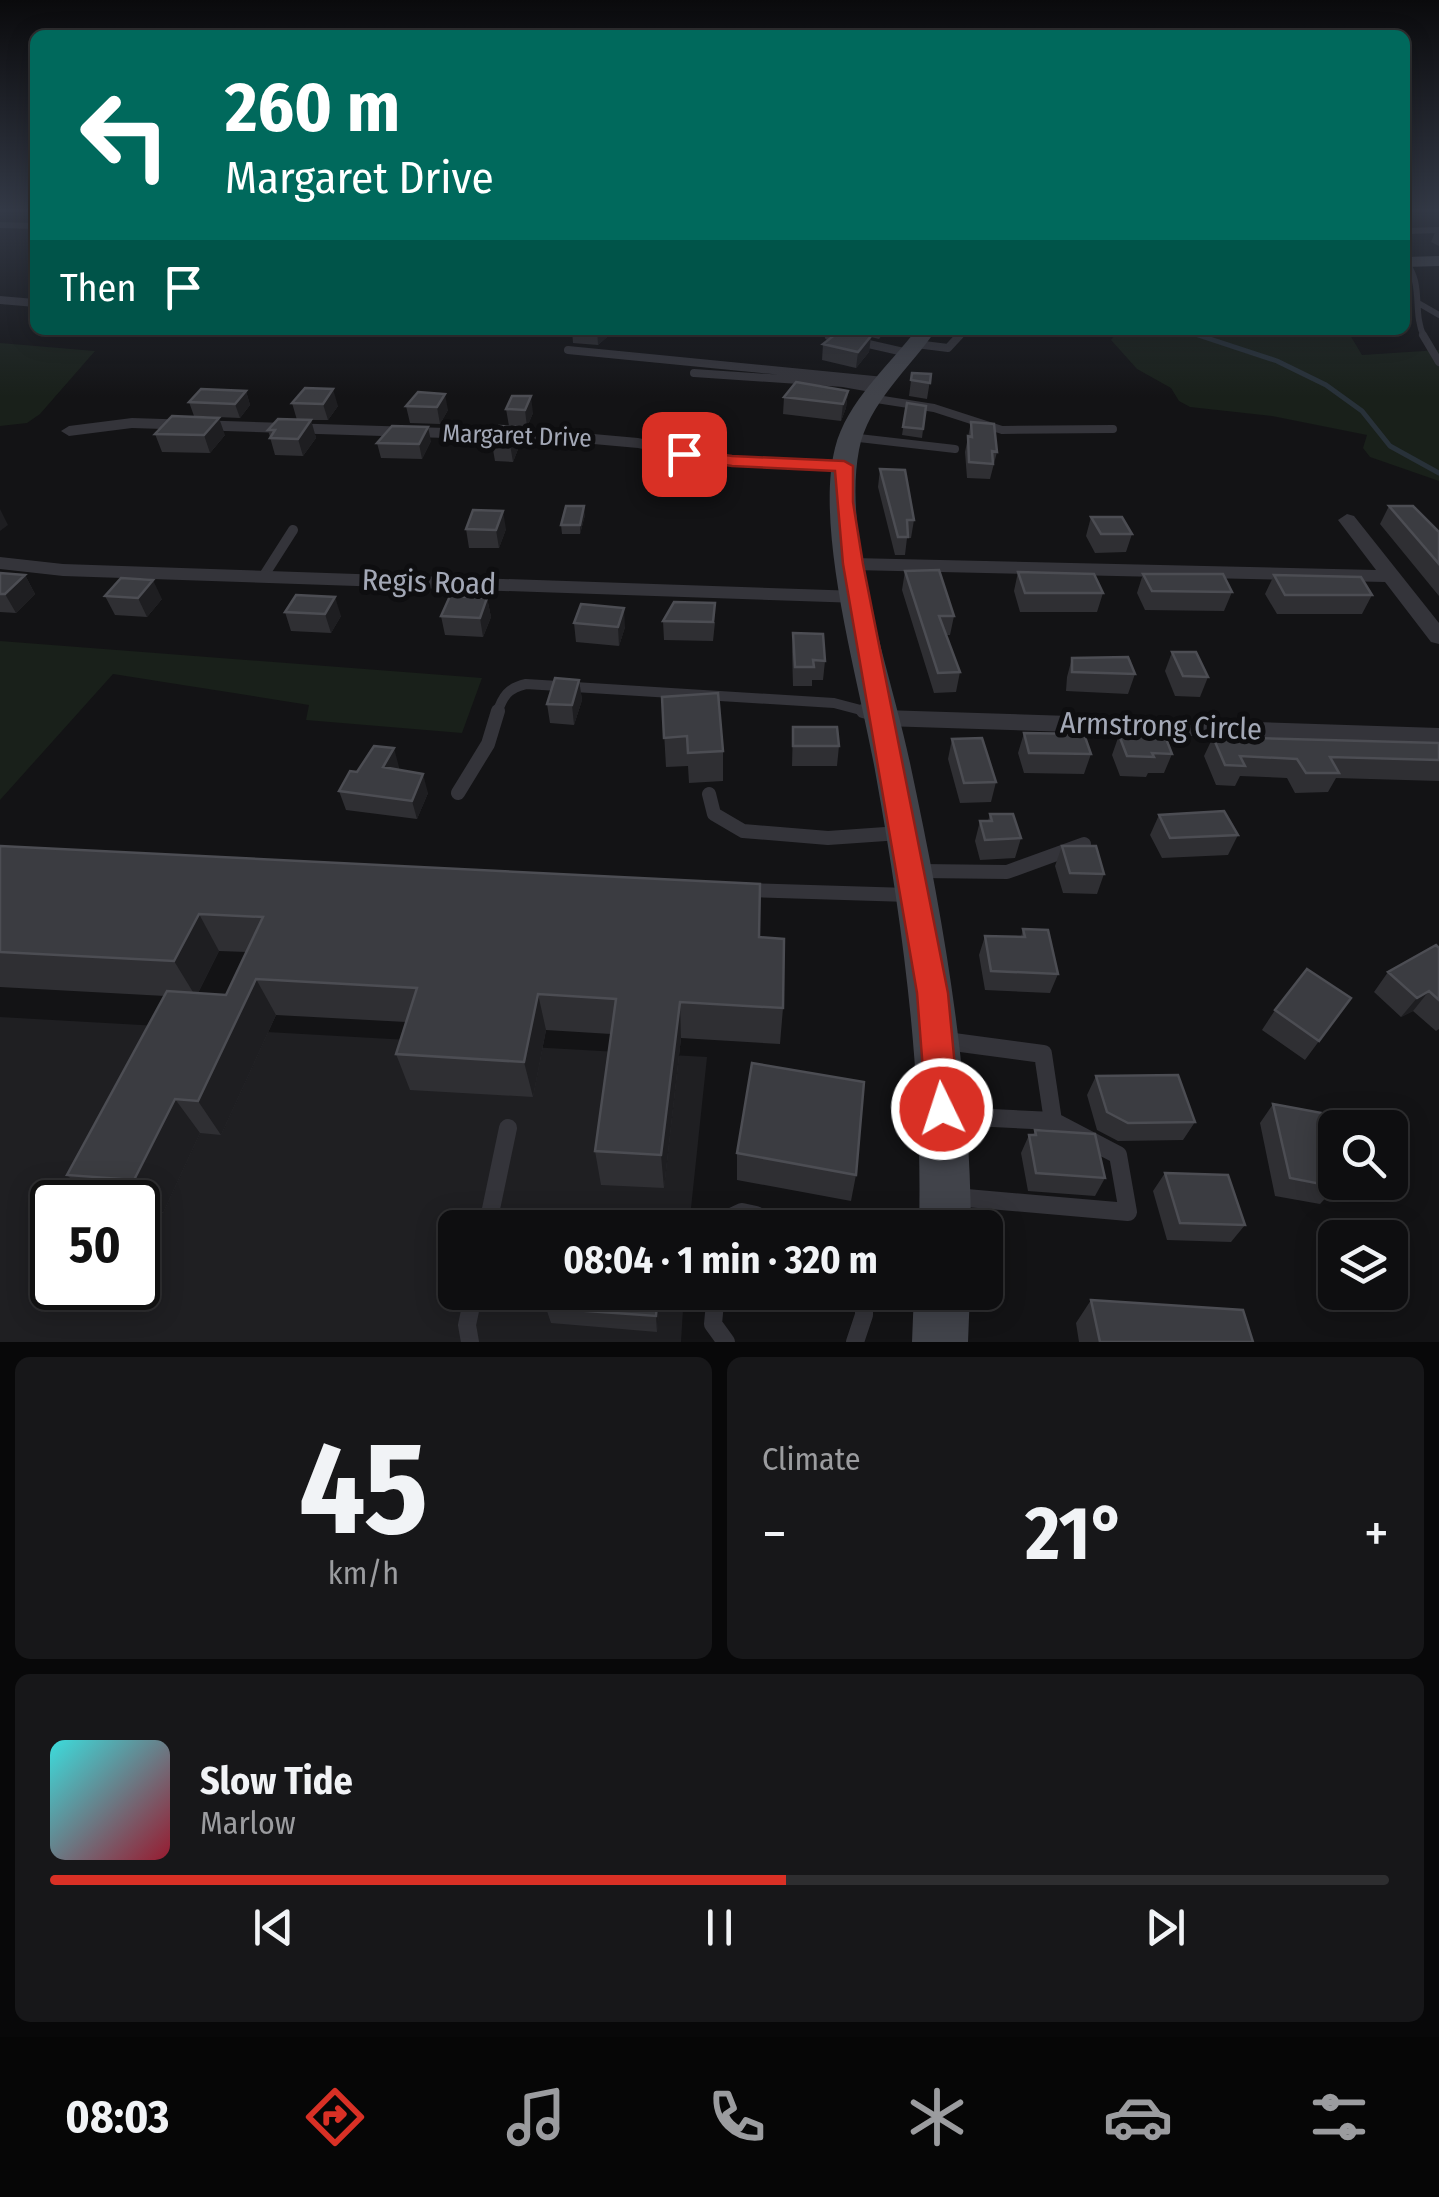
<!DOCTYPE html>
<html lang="en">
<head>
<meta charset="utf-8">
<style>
	body { margin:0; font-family:"Fira Sans Condensed",sans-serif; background:#171719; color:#f1f3f6; height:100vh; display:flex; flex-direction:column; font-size:38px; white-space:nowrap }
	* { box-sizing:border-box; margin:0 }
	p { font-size:32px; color:#9b9c9f }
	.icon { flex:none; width:55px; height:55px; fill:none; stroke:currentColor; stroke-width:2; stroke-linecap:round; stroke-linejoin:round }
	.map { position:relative; height:1342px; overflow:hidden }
	.panel { display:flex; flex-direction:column; gap:15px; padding:15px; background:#080809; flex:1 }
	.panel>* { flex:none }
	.top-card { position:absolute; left:30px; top:30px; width:1380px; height:305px; border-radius:15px; box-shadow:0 5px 25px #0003,0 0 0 2px #2e2e30; background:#00695c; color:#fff; overflow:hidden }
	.fabs { position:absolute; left:1318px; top:1110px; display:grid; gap:20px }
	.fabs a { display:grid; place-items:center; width:90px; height:90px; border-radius:15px; background:#0e0e10; box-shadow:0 5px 25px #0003,0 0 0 2px #2e2e30; font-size:50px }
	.speed { position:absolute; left:30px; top:1180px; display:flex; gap:20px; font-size:50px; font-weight:700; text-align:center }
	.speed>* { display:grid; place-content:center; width:130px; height:130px; border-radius:50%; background:#0e0e10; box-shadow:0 5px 25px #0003,0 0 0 2px #2e2e30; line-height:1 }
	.speed .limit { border:5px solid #111; border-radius:15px; background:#fff; color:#111 }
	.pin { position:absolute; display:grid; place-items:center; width:85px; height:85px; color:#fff; margin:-42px; border-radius:20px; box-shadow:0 5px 15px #0006 }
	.me { position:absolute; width:110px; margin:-55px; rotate:356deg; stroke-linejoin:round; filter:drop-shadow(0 0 8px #0008) }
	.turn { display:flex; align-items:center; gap:35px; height:210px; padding:0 30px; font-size:45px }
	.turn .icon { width:130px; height:130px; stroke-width:2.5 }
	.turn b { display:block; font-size:70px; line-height:85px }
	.then { display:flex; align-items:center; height:95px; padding:0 30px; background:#0003; gap:20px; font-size:38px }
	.big { font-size:75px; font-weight:700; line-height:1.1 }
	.panel .widget { flex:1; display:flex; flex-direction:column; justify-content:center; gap:15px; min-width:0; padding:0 35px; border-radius:15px; background:#171719 }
	.panel .dial { align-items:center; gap:0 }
	.dial b { font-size:130px; line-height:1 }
	.song { display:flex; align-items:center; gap:30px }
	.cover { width:120px; height:120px; border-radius:15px; background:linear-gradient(135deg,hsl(180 70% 55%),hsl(350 70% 35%)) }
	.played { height:10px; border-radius:5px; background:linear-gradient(90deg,#d93025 55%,#2e2e30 55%) }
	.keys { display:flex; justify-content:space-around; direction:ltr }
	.heat { display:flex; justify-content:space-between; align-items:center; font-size:55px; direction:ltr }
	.panel .tiles { flex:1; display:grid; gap:15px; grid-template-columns:1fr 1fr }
	.widget:last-child { grid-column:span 2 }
	.trip { position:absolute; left:438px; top:1210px; width:565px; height:100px; border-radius:15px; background:#0e0e10; box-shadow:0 5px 25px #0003,0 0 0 2px #2e2e30; font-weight:700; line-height:100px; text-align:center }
	.dock { display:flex; height:160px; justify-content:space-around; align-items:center; background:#060606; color:#9b9c9f }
	.dock .icon { width:70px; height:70px }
	.dock .current { color:#d93025 }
	.dock b { font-size:45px; color:#f1f3f6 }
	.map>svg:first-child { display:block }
	.built { fill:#1f1f22; fill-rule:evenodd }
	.green { fill:#19201a }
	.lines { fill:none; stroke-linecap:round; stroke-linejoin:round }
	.stream-far1 { stroke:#283139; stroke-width:4 }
	.stream { stroke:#283139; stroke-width:5 }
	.lane-far4 { stroke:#34343a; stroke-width:6 }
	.lane-far3 { stroke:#34343a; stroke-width:8 }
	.lane-far2 { stroke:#34343a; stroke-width:10 }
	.lane-far1 { stroke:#34343a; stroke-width:14 }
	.lane { stroke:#34343a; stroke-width:18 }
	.street { fill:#34343a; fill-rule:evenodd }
	.secondary { fill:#41434a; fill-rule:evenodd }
	.wall { fill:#2f2f33; fill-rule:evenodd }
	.shaded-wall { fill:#1e1e21 }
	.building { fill:#3b3c41; stroke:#4c4d53; stroke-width:2.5 }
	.route { fill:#d93025; stroke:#8d1f18; stroke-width:2.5 }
	.labels { text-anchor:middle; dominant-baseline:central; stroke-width:10; stroke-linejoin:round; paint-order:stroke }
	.far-street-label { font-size:25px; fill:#a3a8b6; stroke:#0e0e10 }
	.street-label { font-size:30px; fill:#a3a8b6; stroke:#0e0e10 }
</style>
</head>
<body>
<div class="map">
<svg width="1439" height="1342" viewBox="0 0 1439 1342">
	<rect width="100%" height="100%" fill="#131315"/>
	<!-- built -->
	<path class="built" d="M0,1017L707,1057L689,1227L455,1228V1292L684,1293L681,1342H0ZM52,1202H138V1288H52Z"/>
	<!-- green -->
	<path class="green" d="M1118,330H1347L1362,355L1439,350V481L1370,457L1363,448L1367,435L1272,416L1190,407L1179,401L1171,388L1137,369L1111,340Z
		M0,343L95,351L40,414L27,423L0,426Z
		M0,641L482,678L462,733L306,720L309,705L113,674L0,800Z"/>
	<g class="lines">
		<!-- stream-far1 -->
		<path class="stream-far1" d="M1184,330L1206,337"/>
		<!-- stream -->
		<path class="stream" d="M1198,335L1277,361L1326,385L1362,411L1390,446L1439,473"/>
		<!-- lane-far4 -->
		<path class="lane-far4" d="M1408,231L1439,230
			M1406,262C1424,285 1412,312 1424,337
			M1420,304L1439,315
			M828,337L833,330
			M958,337L964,330"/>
		<!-- lane-far3 -->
		<path class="lane-far3" d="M829,335L908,353
			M1423,335L1439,362
			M916,344L948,348L960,335
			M568,350L884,381
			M694,373L843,383L877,389
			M870,398L934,408L1002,430L1113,429
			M850,437L955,449"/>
		<!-- lane-far2 -->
		<path class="lane-far2" d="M263,577L293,530
			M497,713C503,696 508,688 526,684L834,703L872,713"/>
		<!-- lane-far1 -->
		<path class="lane-far1" d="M863,711L874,714
			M458,793L488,744L498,711
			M709,794L714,814L743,831L828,838L900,833
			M921,871L1007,872L1084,844
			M748,890L909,895"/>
		<!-- lane -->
		<path class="lane" d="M946,1041L1043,1054L1053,1121L952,1116
			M955,1197L1128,1212L1118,1155L1053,1121
			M804,1222L834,1228
			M487,1228L508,1128
			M725,1228L727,1219L742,1212L756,1215
			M716,1292L713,1324L726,1342
			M470,1342L467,1325L474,1292
			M855,1342L864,1315V1292"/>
		<!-- street -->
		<path class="street" d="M0,222L35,223V229L0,228Z
			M0,296L35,299V307L0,304Z
			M132,418L571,432L638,438L720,455L844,462L853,467L844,472L720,465L638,448L571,442L132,428L69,436L61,431L69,426Z
			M1347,514L1354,516L1439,623V644L1431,642L1385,582L853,570L843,564L853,558L1376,570L1338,520Z
			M0,557L63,564L859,591L869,597L859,603L63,576L0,569Z
			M883,710L1439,728V744L883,726L871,718Z"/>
		<!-- secondary -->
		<path class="secondary" d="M1439,256V266L1405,267V257Z
			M916,330H936C910,368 868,403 859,450C842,540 891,672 910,763C943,917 970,1069 971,1228H919C923,1075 903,926 876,776C861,688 814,532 835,448C847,401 888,367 916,330Z
			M914,1292H970L968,1342H912Z"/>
	</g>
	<!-- wall -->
	<path class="wall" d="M1436,230H1439V246L1431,242Z
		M572,330H615L598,345L573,343Z
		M841,330H886L879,339L871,337L869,352L856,368L822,360L823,344Z
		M912,373L931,374L927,399L909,396Z
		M305,388L338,406L328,420H297L292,403Z
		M246,391L250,405L240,418L194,416L189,402Z
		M848,391L846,408L841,421L783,414L784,397Z
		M418,392L448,410L440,424L410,423L406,406Z
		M512,396L533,413L527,427L509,426L506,409Z
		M907,403L926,406L922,438L902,435Z
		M311,420L316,438L303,456L275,455L268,430Z
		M971,422L997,452L990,479L967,478L965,452Z
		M517,427L520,444L513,462L495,461L492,444Z
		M155,434L225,435L210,453L162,452Z
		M431,441L422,459L381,458L377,443Z
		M880,469L914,520L911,538H907L905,555H895L878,487Z
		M1389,506L1439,532V596L1380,524Z
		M585,515L580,534H562L561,525Z
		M1091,517L1132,534L1126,552L1095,553L1086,536Z
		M466,529H506L499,548H469Z
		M905,571L954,616L950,635H946L960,672L956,692L934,693L902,590Z
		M1018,572L1103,593L1097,612H1020L1014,591Z
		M0,573L25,575L35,594L16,613L0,612Z
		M1143,574L1232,592L1224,611L1145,610L1137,593Z
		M1274,575L1372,595L1362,614H1277L1265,594Z
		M296,595L341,616L331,633L291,631L285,612Z
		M105,596L162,599L147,617L115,615Z
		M487,598L491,617L483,637L445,635L441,616Z
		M663,621L715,622L713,641L664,640Z
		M574,623L625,627L619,646L576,642Z
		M793,633L825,661L823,680H812V686H793L792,652Z
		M1172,652L1208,677L1200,697L1175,696L1165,671Z
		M1072,658L1135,674L1128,694L1066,691L1067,677Z
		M579,680L582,700L574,725L550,723L547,704Z
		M662,697L723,751V781L689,783L688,766L666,767Z
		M793,727L839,746L837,766H792Z
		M1024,733L1091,754L1084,774L1024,773L1018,753Z
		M1119,735L1172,754L1164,773H1148L1146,777L1120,776L1112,755Z
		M1213,737L1439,743V781L1336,778L1328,792L1295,793L1287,778L1240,776L1235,786L1216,785L1204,756Z
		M952,739L996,782L991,802L960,803L948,759Z
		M399,767L398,770L428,793L417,819L346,810L339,791L357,772Z
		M990,814L1021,838L1015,858L980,860L975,841L980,821H988Z
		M1159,815L1238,835L1228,855L1162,858L1150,835Z
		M0,846L759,937L783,1008L780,1044L681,1038L664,1188L601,1185L595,1151L611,1034L546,1030L533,1097L410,1090L396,1054L406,1022L276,1015L221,1135L200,1133L163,1213L138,1210V1202H94L67,1175L165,996L0,987ZM219,951L247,952L226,995L198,993Z
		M1062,846L1104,874L1097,894L1063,893L1055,866Z
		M1023,929L1058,974L1050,993L985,990L979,955L985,936L1021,937Z
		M1439,948V1029L1436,1031L1413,1011L1401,1017L1374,992L1388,972Z
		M1351,998L1305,1060L1262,1030L1275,1010Z
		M1096,1076L1195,1122L1183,1140L1118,1141L1097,1130L1087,1095Z
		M1273,1104L1335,1161V1165L1332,1169L1336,1187L1320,1204L1275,1196L1260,1123Z
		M1035,1130L1105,1178L1095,1196L1028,1191L1021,1153L1029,1135H1033Z
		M737,1153L856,1175L851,1201L737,1180Z
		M1165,1173L1245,1225L1231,1242L1167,1240L1153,1191Z
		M549,1292H661L657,1332L551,1323L546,1308Z
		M1091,1300L1253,1342H1079L1076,1323Z"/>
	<!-- shaded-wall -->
	<path class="shaded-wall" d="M597,330H615L598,345Z
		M871,336L869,352L856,368L858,352Z
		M333,389L338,406L328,420L323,404Z
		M246,391L250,405L240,418L235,404Z
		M848,391L846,408L841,421L843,404Z
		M445,394L448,410L440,424L437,407Z
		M531,396L533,413L527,427L525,410Z
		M219,418L225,435L210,453L204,435Z
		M311,420L316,438L303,456L298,439Z
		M428,427L431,441L422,459L419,444Z
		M517,427L520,444L513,462L510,444Z
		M584,506L585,515L580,534V525Z
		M0,509L8,525L0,531Z
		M503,511L506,529L499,548L496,530Z
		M25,575L35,594L16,613L5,594Z
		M153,580L162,599L147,617L138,598Z
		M335,597L341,616L331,633L325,614Z
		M487,598L491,617L483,637L480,618Z
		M624,608L625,627L619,646L618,627Z
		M579,680L582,700L574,725L572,705Z
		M394,748L399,767L389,786L383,767Z
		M423,774L428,793L417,819L412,801Z
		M199,914L219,951L196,997L174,961Z
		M256,979L276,1015L221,1135L198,1101Z
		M1429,991L1413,1011L1401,1017L1417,998Z
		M538,994L546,1030L533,1097L524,1062Z
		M680,1002L681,1038L664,1188L661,1155Z
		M175,1099L200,1133L163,1213L134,1180Z
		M658,1292H661L657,1332L656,1316Z"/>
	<!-- building -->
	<path class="building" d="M841,330H844L871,336L858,352L823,344Z
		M912,373L931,374L930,383L911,380Z
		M796,382L848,391L843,404L784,397Z
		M305,388L333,389L323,404L292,403Z
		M201,389L246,391L235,404L189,402Z
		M418,392L445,394L437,407L406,406Z
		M512,396H531L525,410L506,409Z
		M907,403L926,406L923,429L903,427Z
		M172,416L219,418L204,435L155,434Z
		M278,419L311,420L298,439L270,438L275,430H268Z
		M971,422L994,424L997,452L992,451L993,464L969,462L968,436L972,437Z
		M392,426L428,427L419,444L377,443Z
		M499,426L517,427L510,444H492Z
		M880,469L905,470L914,520H907L908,537H898Z
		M566,506H584L580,525H561Z
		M1389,506H1413L1439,532V564Z
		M473,510L503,511L496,530L466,529Z
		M1091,517H1122L1132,534H1101Z
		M939,570L954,616H939L960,672L938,673L905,571Z
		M1018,572L1094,574L1103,593H1025Z
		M0,573L25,575L5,594H0Z
		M1143,574H1223L1232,592L1152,591Z
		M1274,575L1361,577L1372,595H1285Z
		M121,578L153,580L138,598L105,596Z
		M296,595L335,597L325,614L285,612Z
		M450,596L487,598L480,618L441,616Z
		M674,602L715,603L713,622L663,621Z
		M581,604L624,608L618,627L574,623Z
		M793,633L823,634L825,661L813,660L814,667H795Z
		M1172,652H1196L1208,677L1183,676Z
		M1128,657L1135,674L1072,672V658Z
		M555,678L579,680L572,705L547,704Z
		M718,693L723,751L688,753L687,736L664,738L662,697Z
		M793,727H837L839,746H793Z
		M1024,733L1084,734L1091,754L1029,753Z
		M1119,735L1165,736L1172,754L1152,753L1154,757L1127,756Z
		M1213,737L1439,743V760L1330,757L1339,773H1306L1297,759L1240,756L1245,766L1225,765Z
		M982,738L996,782L964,783L952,739Z
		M374,746L394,748L383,767L423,774L412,801L339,791L350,771L357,772Z
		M1224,811L1238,835L1170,838L1159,815Z
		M990,814H1013L1021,838L985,840L980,821H992Z
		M0,846L760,884L759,937L784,939L783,1008L680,1002L661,1155L595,1151L616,999L538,994L524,1062L396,1054L417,988L256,979L198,1101L175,1099L134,1180L67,1175L167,991L226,995L263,917L199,914L174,961L0,952Z
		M1062,846H1096L1104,874L1070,873Z
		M1023,929L1048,930L1058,974L991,971L985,936L1025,937Z
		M1436,945L1439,948V1000L1429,991L1417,998L1388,972Z
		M1307,969L1351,998L1319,1041L1275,1010Z
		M752,1063L864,1082L856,1175L737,1153Z
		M1178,1075L1195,1122L1128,1123L1107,1112L1096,1076Z
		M1273,1104L1322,1113L1335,1161V1164L1330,1163L1336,1187L1290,1178Z
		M1035,1130L1095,1134L1105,1178L1036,1173L1029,1135H1036Z
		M1165,1173L1228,1175L1245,1225L1180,1223Z
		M742,1210L815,1220V1228H729L730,1223L741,1218Z
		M549,1292H658L656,1316L546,1308Z
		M1091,1300L1243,1310L1253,1342H1100Z"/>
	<!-- sky -->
	<linearGradient id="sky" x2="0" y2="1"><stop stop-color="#0a0a0c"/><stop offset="0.53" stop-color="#333946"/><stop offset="1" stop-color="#333946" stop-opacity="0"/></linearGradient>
	<rect width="1439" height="397" fill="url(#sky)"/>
	<!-- route -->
	<path class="route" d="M684,449L732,456L844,461L853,466V502L863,564L948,993L959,1109L954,1121L942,1126L931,1121L926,1109L917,993L843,564L835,471L732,466L678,458V451Z"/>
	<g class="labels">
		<!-- far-street labels -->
		<g class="far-street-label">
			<text transform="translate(517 436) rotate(2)">Margaret Drive</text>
		</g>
		<!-- street labels -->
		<g class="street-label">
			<text transform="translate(429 582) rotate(2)">Regis Road</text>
			<text transform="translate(1161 726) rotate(2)">Armstrong Circle</text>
		</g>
	</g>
</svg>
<div class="fabs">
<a><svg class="icon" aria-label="search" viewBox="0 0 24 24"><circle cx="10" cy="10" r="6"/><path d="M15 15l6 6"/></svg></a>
<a><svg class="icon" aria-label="layers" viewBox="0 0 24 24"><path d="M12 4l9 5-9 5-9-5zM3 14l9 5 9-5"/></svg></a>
</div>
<div class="speed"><div class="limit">50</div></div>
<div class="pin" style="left:684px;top:454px;background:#d93025"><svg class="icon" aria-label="arrive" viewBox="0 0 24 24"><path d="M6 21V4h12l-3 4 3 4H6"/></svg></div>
<svg class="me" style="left:942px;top:1109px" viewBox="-20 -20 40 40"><circle r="17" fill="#d93025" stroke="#fff" stroke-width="3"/><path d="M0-11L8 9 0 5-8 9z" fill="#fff"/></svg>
<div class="trip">08:04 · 1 min · 320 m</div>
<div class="top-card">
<div class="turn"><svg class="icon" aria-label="left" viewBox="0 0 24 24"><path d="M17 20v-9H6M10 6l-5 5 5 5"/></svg><div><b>260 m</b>Margaret Drive</div></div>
<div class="then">Then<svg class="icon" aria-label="arrive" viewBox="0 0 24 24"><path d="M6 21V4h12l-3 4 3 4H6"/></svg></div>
</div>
</div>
<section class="panel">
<div class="tiles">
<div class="widget dial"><b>45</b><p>km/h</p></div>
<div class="widget"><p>Climate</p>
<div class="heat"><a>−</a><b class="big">21°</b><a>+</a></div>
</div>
<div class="widget">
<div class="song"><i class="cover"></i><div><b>Slow Tide</b><p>Marlow</p></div></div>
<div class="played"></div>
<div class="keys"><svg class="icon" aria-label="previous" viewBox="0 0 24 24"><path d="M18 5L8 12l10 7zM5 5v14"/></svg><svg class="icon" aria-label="pause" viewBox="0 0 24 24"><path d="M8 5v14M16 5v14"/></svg><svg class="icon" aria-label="next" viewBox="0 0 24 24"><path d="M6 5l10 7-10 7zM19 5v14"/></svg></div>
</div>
</div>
</section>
<nav class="dock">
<b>08:03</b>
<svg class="icon current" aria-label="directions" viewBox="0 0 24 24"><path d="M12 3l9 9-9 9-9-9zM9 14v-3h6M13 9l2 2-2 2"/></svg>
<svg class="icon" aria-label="music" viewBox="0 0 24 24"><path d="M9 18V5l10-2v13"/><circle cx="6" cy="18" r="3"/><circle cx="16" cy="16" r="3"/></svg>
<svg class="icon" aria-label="phone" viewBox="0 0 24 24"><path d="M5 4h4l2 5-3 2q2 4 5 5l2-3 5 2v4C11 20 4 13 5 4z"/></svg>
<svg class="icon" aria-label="climate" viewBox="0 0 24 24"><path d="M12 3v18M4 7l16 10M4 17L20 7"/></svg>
<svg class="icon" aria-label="car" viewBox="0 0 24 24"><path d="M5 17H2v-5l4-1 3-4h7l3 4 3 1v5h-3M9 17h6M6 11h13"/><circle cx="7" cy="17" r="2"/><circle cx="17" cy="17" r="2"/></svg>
<svg class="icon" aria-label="filters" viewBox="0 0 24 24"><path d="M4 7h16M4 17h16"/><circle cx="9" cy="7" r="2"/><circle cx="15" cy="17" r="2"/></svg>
</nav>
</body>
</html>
